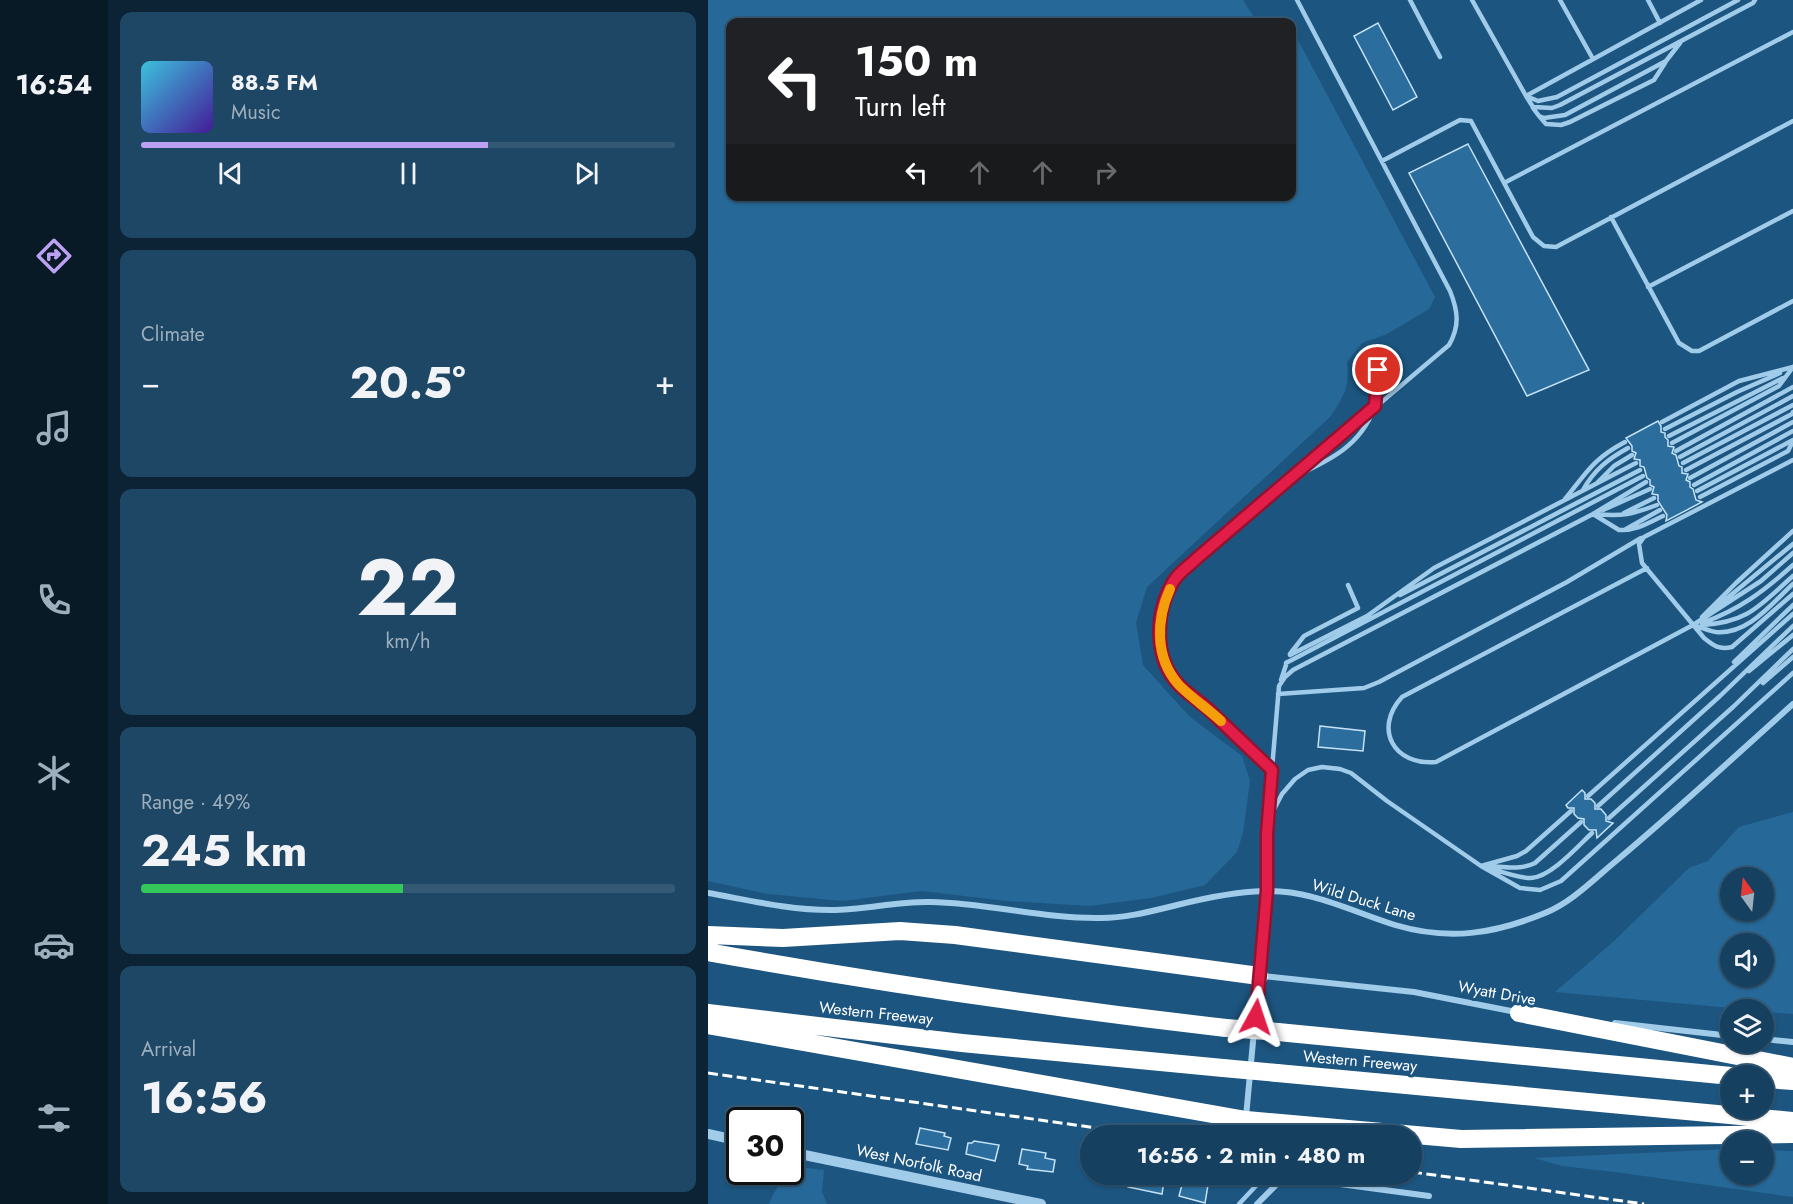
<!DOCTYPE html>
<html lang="en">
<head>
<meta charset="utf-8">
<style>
	body { margin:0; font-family:Jost,sans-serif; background:#1e4766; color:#f1f3f6; height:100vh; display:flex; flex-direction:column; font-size:22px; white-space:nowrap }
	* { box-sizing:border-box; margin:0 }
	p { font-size:20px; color:#9dafbd }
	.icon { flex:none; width:33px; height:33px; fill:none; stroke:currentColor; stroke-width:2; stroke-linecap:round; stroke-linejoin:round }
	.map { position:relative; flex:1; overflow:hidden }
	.details { display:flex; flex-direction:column; gap:12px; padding:12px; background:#0c2335; width:600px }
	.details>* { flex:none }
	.guide { position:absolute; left:18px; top:18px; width:570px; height:183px; border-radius:12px; box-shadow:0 2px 4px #0004,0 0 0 2px #345975; background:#202124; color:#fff; overflow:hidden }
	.needle { width:39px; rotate:345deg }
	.fabs { position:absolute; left:1012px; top:867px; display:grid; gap:12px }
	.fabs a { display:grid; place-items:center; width:54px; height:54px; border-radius:50%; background:#154060; box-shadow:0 2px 4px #0004,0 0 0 2px #345975; font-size:30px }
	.speed { position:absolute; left:18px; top:1107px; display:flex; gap:12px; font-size:30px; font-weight:700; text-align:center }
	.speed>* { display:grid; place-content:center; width:78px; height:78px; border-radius:50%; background:#154060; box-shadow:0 2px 4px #0004,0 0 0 2px #345975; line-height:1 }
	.speed .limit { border:3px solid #111; border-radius:9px; background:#fff; color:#111 }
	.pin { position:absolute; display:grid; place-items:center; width:51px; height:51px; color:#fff; margin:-26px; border:3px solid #fff; border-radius:50%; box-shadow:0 2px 6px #0007 }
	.me { position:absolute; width:66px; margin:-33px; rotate:5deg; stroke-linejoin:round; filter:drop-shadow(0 0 4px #0008) }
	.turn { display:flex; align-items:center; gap:21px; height:126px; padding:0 30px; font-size:27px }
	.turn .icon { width:78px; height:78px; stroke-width:2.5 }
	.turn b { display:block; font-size:42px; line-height:51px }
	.lanes { display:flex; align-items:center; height:57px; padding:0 30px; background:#0003; justify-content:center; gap:30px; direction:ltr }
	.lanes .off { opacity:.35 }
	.big { font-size:45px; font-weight:700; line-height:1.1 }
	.details .widget { flex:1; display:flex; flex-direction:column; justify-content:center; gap:9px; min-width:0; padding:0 21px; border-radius:12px; background:#1e4766 }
	.details .dial { align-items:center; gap:0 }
	.dial b { font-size:78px; line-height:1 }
	.song { display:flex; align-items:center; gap:18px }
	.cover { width:72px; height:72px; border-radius:9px; background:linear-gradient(135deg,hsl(190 70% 55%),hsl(260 70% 35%)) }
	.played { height:6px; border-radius:3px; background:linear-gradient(90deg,#bca0f2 65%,#345975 65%) }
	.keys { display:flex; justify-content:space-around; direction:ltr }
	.heat { display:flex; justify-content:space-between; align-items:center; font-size:33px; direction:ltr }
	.charge { height:9px; border-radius:4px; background:linear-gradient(90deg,#34c759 49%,#345975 0) }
	.trip { position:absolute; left:372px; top:1125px; width:342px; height:60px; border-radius:30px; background:#154060; box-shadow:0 2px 4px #0004,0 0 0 2px #345975; font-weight:700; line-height:60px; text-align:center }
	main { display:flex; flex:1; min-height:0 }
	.menu { display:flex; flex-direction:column; width:108px; justify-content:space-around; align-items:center; background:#081a26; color:#9dafbd }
	.menu .icon { width:42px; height:42px }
	.menu .current { color:#bca0f2 }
	.menu b { font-size:27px; color:#f1f3f6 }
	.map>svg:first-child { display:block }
	.green { fill:#266999; fill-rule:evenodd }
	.building { fill:#2b6e9e; stroke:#c5e2f7; stroke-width:1.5 }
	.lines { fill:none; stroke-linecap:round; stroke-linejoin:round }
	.service { stroke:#a0cbe9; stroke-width:4.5 }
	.minor { stroke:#a0cbe9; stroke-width:6 }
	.tertiary { stroke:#a0cbe9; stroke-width:10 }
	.motorway { stroke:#fff; stroke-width:18 }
	.rail { stroke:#fff; stroke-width:3; stroke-dasharray:10 4.5; stroke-linecap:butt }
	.motorway-bridge { stroke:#fff; stroke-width:18 }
	.route-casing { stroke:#92132f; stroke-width:15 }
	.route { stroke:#e11d48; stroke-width:10 }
	.slow { stroke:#f59e0b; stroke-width:10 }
	.labels { text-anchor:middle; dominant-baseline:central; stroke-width:6; stroke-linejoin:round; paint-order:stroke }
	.street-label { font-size:16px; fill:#fff; stroke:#1c5580 }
</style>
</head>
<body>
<main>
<nav class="menu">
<b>16:54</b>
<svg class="icon current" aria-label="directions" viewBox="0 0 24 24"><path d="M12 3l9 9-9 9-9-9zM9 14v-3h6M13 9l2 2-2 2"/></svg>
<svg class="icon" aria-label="music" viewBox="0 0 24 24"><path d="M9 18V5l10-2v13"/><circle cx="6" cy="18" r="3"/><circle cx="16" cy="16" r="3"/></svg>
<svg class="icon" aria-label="phone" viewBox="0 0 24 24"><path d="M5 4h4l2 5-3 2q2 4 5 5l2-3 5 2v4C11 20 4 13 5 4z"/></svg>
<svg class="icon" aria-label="climate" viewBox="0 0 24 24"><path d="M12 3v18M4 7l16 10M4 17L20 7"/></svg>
<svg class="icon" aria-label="car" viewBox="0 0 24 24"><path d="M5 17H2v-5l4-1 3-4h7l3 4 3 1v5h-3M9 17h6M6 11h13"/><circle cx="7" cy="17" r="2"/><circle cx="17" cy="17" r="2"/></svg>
<svg class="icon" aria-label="filters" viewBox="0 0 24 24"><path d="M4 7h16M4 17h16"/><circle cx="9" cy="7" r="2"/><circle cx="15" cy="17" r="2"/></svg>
</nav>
<section class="details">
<div class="widget">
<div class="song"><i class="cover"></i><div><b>88.5 FM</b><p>Music</p></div></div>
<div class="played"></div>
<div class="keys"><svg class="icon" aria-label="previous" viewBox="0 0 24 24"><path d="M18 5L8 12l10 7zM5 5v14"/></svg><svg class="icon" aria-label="pause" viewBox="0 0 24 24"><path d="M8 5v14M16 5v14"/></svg><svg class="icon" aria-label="next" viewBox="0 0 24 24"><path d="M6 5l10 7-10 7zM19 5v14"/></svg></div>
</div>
<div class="widget"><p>Climate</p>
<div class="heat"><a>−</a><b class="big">20.5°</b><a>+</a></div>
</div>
<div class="widget dial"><b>22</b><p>km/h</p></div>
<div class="widget"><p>Range · 49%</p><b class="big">245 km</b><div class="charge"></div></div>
<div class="widget"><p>Arrival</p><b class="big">16:56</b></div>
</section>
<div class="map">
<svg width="1085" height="1204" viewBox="0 0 1085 1204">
	<rect width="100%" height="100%" fill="#1c5580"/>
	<!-- green -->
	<path class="green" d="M0,0H535L549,22H22V196H584V29L727,297L721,309L679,334L654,343L639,362C642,387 636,396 622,417L439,587L428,623L435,665L482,717L534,756L542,781L535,833L529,852L497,885L443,898L381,906L299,901L213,891L135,901L60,894L0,881Z
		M1085,812V1014L1056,1012V1010L1034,1009L847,992L906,941L981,868L1000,861L1031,827ZM1023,878H1056V910H1023ZM1023,944H1056V976H1023Z
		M1023,1149V1174H1056V1150L1085,1151V1197L907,1172L854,1166L826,1158Z
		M91,1167L116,1170L114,1192L119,1204H61C67,1189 76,1175 91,1167Z"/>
	<!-- building -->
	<path class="building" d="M670,23L709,97L685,110L646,36Z
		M760,144L881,370L819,396L701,173Z
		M950,421L953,426V432L957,433V437L960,440V446L966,447L964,453L968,455L971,466L974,467V473L980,474L978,480L982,482V487L985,489L988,500L994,502L958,521L959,515L950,501V495L944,494L946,487L942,485V480L939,478L936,467L932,466V460L926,459L928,453L924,451V446L918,438Z
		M612,726L657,731L655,751L610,747Z
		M874,790L877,793V799H883L887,803V809H893L898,815V821L905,823L889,838L888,830H881L876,825V819L870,818L866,814V808H860L858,805Z
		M212,1128L237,1133L236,1136L243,1138L240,1150L208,1144Z
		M266,1141L291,1145L287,1161L258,1154L260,1143H264Z
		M314,1149L338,1153L337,1158L347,1160L345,1172L319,1169L320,1166L311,1164Z
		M422,1174H438L456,1181L454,1194L420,1187Z
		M475,1181L500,1185L497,1203L471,1196Z"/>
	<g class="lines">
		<!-- service -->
		<path class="service" d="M702,0L732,57
			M764,0L818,96L830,101L849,97L1030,0
			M852,0L885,59
			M940,0L952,23
			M993,0L818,96L825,107L844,108L852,105L1045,3L1047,0
			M825,108L831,116L836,118L857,115L958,61L972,43
			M832,117L838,124L853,125L862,122L946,80L957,63
			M674,161L752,120L763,121L825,237L836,246L848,247L1085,121
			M796,183L1085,32
			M903,217L971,343L984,351H991L1085,301
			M940,287L1085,211
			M954,422L1031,381L1085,367
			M957,429L1029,392L1072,373
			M961,436L1075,378
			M964,443L1071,386L1085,367
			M968,451L1085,387
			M972,457L1085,396
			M1085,460L936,537L931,544L934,563L996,638C1006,646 1011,650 1024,647L1085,594
			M975,463L1085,405
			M978,470L1084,414L1085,412
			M586,477C620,461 653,446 666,408C670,397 669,382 670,371
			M982,478L1085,422
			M889,483L906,466L924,455
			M986,485L1085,431
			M875,490C886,470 900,459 920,448
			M989,491L1085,440
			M992,497L1080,451L1085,441
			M857,499C879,472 885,459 917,442
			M895,510L942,489
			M916,513L946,498
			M885,514L911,530C928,531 940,523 955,516
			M887,514C915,517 924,514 949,505
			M918,529L952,510
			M939,568L694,697C665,729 686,766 728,762L985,625L1053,581L1085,553
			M692,595L932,470
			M1006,609L1085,544
			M994,617L1028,583L1085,531
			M994,623C1031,610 1056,591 1085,565
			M985,625C993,627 1001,631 1008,632C1040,635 1064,603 1085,584
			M994,625C1041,622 1052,605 1085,576
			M582,654L596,636L650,608L640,585
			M582,655L659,616L726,568L928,463
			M1026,662L1085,605
			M578,663L935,476
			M1041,671L1085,635
			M573,680L579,662
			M1055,683L1085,657
			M570,694L656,688L671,682L859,582L933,538
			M564,769C543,749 521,729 500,709C491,701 480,694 472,686C445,659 447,613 465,582C470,573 480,566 488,559L741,345C752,326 750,311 742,291L589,0
			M564,769L571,686L577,677L585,670L885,514L938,482
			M880,796L1085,614
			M890,806L1012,696L1085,626
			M901,818L1025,707L1085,649
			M561,819L574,794L587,779L600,770L614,767L632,769L643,773L679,801L773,866L812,888L832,890L853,881L1085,673
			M773,866L809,856L818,851L863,811
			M782,866C798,867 813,870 827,863L873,822
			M781,868C794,872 809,878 823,878C843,877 870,846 884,833
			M531,1204L559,1174"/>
		<!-- minor -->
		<path class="minor" d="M0,893C40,900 81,910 123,910C156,910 190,901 223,902C280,903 336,919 393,918C419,918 444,911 469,905C497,898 528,892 556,891C602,889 645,912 687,925C741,941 786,934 837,913C864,902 886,879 908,861C969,810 1027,756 1085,704
			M554,976L706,992L808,1012
			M907,1023L1023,1036
			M1056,1039L1085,1042
			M538,1117L559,891V834L564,769
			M549,1204L574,1179L580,1177L721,1196"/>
		<!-- tertiary -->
		<path class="tertiary" d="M0,1134L32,1141
			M82,1152L333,1204"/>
		<!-- motorway -->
		<path class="motorway" d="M0,935L75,938L192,931L247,935L551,976
			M0,952C172,983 344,1008 518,1028
			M0,1013L254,1043L515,1068
			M811,1013L1085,1067
			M0,1025L538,1120L753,1139L1085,1134
			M570,1032L1023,1076
			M569,1073L1085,1121
			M1056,1079L1085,1081"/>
		<!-- rail -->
		<path class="rail" d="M0,1073L445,1136
			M704,1172L936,1204"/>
		<!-- motorway-bridge -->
		<path class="motorway-bridge" d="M518,1028L570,1032
			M515,1068L569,1073"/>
	</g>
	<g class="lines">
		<!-- route casing -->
		<g class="route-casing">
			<path id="route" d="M548,1017L559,891V834L564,770C542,749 521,729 500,709C491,701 480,694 472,686C445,659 447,613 465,582C470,573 481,566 488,559L667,406L670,370"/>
		</g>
		<!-- route -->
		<use href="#route" class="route"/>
		<!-- slow -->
		<path class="slow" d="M462,589C448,620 447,657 470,684C480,695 500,709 513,721"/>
	</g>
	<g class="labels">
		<!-- street labels -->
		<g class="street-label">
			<text transform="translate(656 900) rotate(17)">Wild Duck Lane</text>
			<text transform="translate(789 993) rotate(10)">Wyatt Drive</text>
			<text transform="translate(168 1013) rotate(6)">Western Freeway</text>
			<text transform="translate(652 1061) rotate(5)">Western Freeway</text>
			<text transform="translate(211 1163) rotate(12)">West Norfolk Road</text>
		</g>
	</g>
</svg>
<div class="fabs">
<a><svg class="needle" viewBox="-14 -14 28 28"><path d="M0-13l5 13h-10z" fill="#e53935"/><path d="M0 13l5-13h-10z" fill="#9dafbd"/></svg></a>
<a><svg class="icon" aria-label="sound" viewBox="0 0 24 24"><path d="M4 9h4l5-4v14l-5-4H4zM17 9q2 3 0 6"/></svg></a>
<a><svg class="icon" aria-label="layers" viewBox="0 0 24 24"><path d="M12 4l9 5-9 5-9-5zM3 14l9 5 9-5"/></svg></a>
<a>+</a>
<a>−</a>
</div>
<div class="speed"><div class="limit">30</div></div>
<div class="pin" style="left:670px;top:370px;background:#d93025"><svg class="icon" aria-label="arrive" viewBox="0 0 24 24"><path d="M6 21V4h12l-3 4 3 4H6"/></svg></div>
<svg class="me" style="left:548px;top:1017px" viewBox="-20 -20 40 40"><path d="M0-17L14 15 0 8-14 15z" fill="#e11d48" stroke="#fff" stroke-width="4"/></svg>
<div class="trip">16:56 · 2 min · 480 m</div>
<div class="guide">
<div class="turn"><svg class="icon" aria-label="left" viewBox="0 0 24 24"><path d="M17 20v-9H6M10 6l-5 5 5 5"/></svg><div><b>150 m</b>Turn left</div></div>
<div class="lanes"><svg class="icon" aria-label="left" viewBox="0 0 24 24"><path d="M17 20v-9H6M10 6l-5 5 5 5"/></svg><svg class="icon off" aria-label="ahead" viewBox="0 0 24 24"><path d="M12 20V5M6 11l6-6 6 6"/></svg><svg class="icon off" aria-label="ahead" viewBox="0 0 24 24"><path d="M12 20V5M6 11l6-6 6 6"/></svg><svg class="icon off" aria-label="right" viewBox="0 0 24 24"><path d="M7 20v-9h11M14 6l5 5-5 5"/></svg></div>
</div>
</div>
</main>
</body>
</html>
